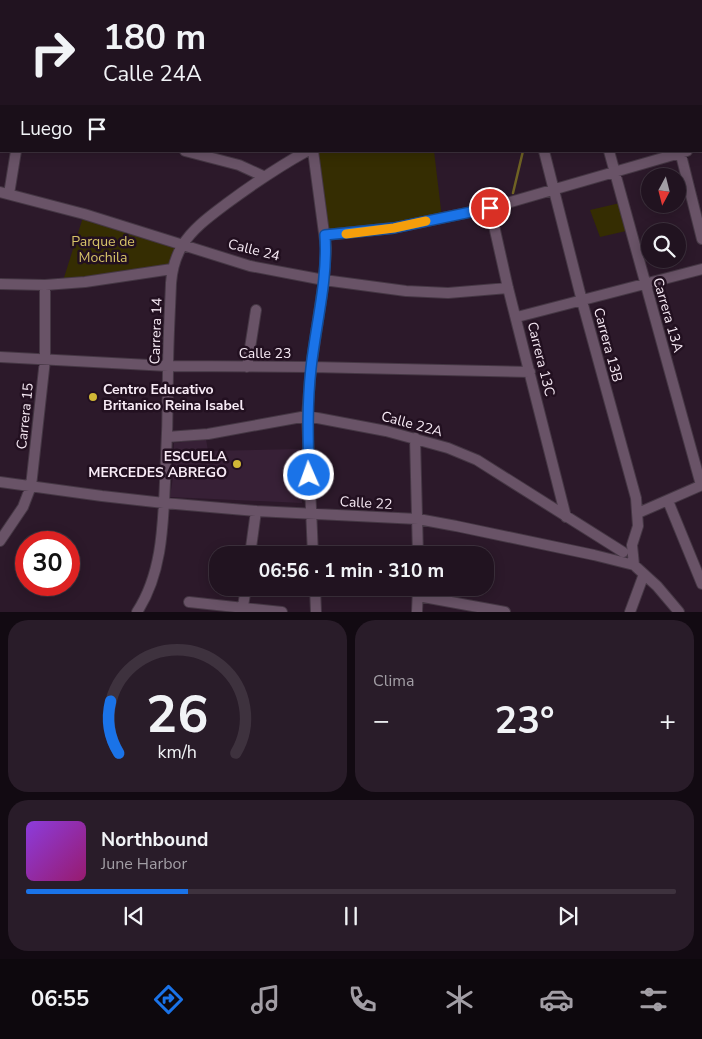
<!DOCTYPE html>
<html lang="es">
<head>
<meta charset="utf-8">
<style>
	body { margin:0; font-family:"Nunito Sans",sans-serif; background:#291c29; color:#f1f3f6; height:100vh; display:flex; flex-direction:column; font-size:19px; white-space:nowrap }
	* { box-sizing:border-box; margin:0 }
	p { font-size:16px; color:#a29ea5 }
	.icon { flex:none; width:28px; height:28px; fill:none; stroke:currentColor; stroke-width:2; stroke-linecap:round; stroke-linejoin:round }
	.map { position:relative; height:612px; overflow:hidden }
	.drawer { display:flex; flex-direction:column; gap:8px; padding:8px; background:#120a12; flex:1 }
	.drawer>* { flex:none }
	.hud { position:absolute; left:0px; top:0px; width:702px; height:152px; box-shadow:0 2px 12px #0003,0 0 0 1px #3e323e; background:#211320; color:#f1f3f6; overflow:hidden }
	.needle { width:32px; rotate:187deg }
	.controls { position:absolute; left:641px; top:168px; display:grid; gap:10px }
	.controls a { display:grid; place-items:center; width:45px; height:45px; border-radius:50%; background:#211320; box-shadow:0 2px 12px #0003,0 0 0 1px #3e323e; font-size:25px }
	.speed { position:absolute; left:15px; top:531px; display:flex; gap:10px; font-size:25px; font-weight:700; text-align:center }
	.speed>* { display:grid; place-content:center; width:65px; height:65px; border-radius:50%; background:#211320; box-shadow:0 2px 12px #0003,0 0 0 1px #3e323e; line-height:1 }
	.speed .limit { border:8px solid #d22; background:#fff; color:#111 }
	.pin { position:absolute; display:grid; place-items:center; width:42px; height:42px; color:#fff; margin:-21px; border:2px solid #fff; border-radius:50%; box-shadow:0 1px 5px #0007 }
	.me { position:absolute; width:55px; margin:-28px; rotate:358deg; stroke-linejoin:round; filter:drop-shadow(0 0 4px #0008) }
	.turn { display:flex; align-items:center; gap:18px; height:105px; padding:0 20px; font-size:22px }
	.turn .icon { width:65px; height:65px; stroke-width:2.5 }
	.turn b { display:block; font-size:35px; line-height:42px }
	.then { display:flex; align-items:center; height:48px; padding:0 20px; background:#0003; gap:10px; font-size:19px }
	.big { font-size:38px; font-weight:700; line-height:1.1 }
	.drawer .tile { flex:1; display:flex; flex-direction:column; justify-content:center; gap:8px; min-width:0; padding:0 18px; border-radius:20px; background:#291c29 }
	.drawer .dial { align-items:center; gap:0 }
	.dial svg { height:130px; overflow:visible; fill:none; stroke:#3e323e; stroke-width:7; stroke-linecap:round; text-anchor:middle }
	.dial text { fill:#f1f3f6; stroke:none }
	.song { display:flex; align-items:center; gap:15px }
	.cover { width:60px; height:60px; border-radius:8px; background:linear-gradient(135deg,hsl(270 70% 55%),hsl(320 70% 35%)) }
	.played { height:5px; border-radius:2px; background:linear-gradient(90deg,#1a73e8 25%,#3e323e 25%) }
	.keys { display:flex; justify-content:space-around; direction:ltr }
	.heat { display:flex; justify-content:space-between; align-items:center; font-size:28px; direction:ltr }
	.drawer .tiles { flex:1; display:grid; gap:8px; grid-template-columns:1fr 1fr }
	.tile:last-child { grid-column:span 2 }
	.trip { position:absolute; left:209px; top:546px; width:285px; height:50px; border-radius:20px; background:#211320; box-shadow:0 2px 12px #0003,0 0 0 1px #3e323e; font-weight:700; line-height:50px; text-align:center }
	.tab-bar { display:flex; height:80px; justify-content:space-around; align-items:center; background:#0d080d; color:#a29ea5 }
	.tab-bar .icon { width:35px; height:35px }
	.tab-bar .current { color:#1a73e8 }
	.tab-bar b { font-size:22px; color:#f1f3f6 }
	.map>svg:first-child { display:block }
	.built { fill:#372036 }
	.green { fill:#352d02 }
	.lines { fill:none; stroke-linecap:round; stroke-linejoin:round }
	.stream { stroke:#6f6223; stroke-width:2.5 }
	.minor-casing { stroke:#453744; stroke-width:12 }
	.minor { stroke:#695367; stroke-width:10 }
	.route-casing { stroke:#114b97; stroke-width:12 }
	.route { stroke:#1a73e8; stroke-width:9 }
	.slow { stroke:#f59e0b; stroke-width:9 }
	.poi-dot { fill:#d1b736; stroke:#221020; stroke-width:2 }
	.labels { text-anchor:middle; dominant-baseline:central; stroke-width:5; stroke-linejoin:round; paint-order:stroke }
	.park-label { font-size:14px; fill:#d7c368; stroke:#221020 }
	.street-label { font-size:14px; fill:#f8ebf6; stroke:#221020 }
	.poi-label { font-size:14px; font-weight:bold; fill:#f8ebf6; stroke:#221020; text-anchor:start }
</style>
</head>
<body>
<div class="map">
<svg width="702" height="612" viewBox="0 0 702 612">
	<rect width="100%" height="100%" fill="#2c192a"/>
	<!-- built -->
	<path class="built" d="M206,439L208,451L300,449L302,503L170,497L173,477L174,443Z"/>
	<!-- green -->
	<path class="green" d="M3,0H296L3,1Z
		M313,151H434L442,218L325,235Z
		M620,203L626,231L600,237L590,210Z
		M84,214L183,245L172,269L62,284Z"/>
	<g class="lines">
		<!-- stream -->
		<path class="stream" d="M566,0V1
			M513,193L523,151"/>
		<!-- minor casing -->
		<g class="minor-casing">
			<path id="minor" d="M461,0V1
				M171,1L172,0
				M296,1V0
				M519,1L521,0
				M581,1V0
				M643,1L646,0
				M701,46H702
				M0,103H1
				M701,147H702
				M185,151L239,165L263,176
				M313,151L326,248L324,280L311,367L307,416L313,555
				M544,151L582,301L636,498L638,526L632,545L634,565
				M609,151L701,485
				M680,151L702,239
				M0,192L84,214L250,266L324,280L406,291L448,293L508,288
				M9,194L16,151
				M490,208L508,288L566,517
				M325,235L394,228L490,208L687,151
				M0,284L45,285L85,282L172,269
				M517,317L702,269
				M0,357L168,366L311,367L530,372
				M247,367L256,310
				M167,437L208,434L307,416L386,431L448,448L477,460L623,552
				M415,438L418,555
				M0,482L102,496L164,503L256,511L418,519L456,526L594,555L634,565L657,586L679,612
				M668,501L702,584
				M638,513L702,485
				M0,541L23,507L31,486L45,360V285
				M250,555L256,511
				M315,588L316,612
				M418,596L505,612
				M189,602L282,612
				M137,612C162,574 163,526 165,482C167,445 168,408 168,371C168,342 170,312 171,283C172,270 175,258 182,246C192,229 210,216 226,204C253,184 278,167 307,151
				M242,612L246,588
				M417,612L418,588
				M630,612L644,574"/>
		</g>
		<!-- minor -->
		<use href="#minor" class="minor"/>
	</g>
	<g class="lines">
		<!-- route casing -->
		<g class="route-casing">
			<path id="route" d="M309,475C308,439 307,404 311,368C316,323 328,280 325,235L394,228L490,208"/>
		</g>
		<!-- route -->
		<use href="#route" class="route"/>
		<!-- slow -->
		<path class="slow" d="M346,234L394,228L426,221"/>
	</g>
	<!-- markers -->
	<g class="poi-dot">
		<circle cx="93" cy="397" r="5"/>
		<circle cx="237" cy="464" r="5"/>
	</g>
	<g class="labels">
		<!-- park labels -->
		<g class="park-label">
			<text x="103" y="241">Parque de<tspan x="103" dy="16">Mochila</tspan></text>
		</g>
		<!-- street labels -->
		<g class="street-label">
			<text transform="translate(254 250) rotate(14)">Calle 24</text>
			<text transform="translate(668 315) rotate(74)">Carrera 13A</text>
			<text transform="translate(156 331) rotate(-88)">Carrera 14</text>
			<text transform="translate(608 345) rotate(75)">Carrera 13B</text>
			<text x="265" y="353">Calle 23</text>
			<text transform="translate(541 359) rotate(76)">Carrera 13C</text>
			<text transform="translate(25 416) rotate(-84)">Carrera 15</text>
			<text transform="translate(412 424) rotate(15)">Calle 22A</text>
			<text transform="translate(366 503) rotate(3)">Calle 22</text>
		</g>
		<!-- poi labels -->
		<g class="poi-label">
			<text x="103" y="389">Centro Educativo<tspan x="103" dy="16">Britanico Reina Isabel</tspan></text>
			<text x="227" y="456" text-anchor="end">ESCUELA<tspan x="227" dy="16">MERCEDES ABREGO</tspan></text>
		</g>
	</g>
</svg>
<div class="controls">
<a><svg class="needle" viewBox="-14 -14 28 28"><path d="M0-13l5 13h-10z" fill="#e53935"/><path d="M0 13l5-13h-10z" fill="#a29ea5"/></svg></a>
<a><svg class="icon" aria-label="search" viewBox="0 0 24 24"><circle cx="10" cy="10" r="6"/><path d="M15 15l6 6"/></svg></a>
</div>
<div class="speed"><div class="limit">30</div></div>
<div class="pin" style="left:490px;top:208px;background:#d93025"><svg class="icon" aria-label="arrive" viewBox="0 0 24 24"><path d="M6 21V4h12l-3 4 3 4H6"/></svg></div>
<svg class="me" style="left:309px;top:475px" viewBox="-20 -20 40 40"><circle r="17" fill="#1a73e8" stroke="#fff" stroke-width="3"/><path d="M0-11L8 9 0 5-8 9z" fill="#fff"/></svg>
<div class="trip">06:56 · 1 min · 310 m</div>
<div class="hud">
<div class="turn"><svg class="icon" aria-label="right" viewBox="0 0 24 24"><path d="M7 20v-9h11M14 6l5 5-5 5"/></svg><div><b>180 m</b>Calle 24A</div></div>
<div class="then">Luego<svg class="icon" aria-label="arrive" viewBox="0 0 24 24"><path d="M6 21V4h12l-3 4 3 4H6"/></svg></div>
</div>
</div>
<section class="drawer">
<div class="tiles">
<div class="tile dial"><svg viewBox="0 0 100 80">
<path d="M14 69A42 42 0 1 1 86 69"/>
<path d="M14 69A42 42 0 0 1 9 37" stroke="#1a73e8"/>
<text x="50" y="56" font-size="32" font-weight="700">26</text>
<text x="50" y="72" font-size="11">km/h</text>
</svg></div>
<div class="tile"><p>Clima</p>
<div class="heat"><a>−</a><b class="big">23°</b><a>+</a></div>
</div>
<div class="tile">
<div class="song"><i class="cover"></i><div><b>Northbound</b><p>June Harbor</p></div></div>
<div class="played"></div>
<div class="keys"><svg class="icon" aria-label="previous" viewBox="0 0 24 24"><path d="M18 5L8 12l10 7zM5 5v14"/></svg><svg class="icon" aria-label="pause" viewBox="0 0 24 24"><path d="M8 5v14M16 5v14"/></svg><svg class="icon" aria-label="next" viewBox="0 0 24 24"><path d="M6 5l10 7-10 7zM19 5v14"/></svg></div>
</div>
</div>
</section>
<nav class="tab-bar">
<b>06:55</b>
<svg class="icon current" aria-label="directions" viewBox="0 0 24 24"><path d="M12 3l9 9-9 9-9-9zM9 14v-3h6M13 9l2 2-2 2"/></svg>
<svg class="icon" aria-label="music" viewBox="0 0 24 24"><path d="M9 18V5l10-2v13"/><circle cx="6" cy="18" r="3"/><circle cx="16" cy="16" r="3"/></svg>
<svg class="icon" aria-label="phone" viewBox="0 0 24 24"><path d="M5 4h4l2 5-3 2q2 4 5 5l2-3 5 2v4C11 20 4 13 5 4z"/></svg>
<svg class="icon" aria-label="climate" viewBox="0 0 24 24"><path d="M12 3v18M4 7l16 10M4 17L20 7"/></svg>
<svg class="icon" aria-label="car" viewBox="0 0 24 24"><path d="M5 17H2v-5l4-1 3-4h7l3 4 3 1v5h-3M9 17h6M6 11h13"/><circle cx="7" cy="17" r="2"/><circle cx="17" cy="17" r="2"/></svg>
<svg class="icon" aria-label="filters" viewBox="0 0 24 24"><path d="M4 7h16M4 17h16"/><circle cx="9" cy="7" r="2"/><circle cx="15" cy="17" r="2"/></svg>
</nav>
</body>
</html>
